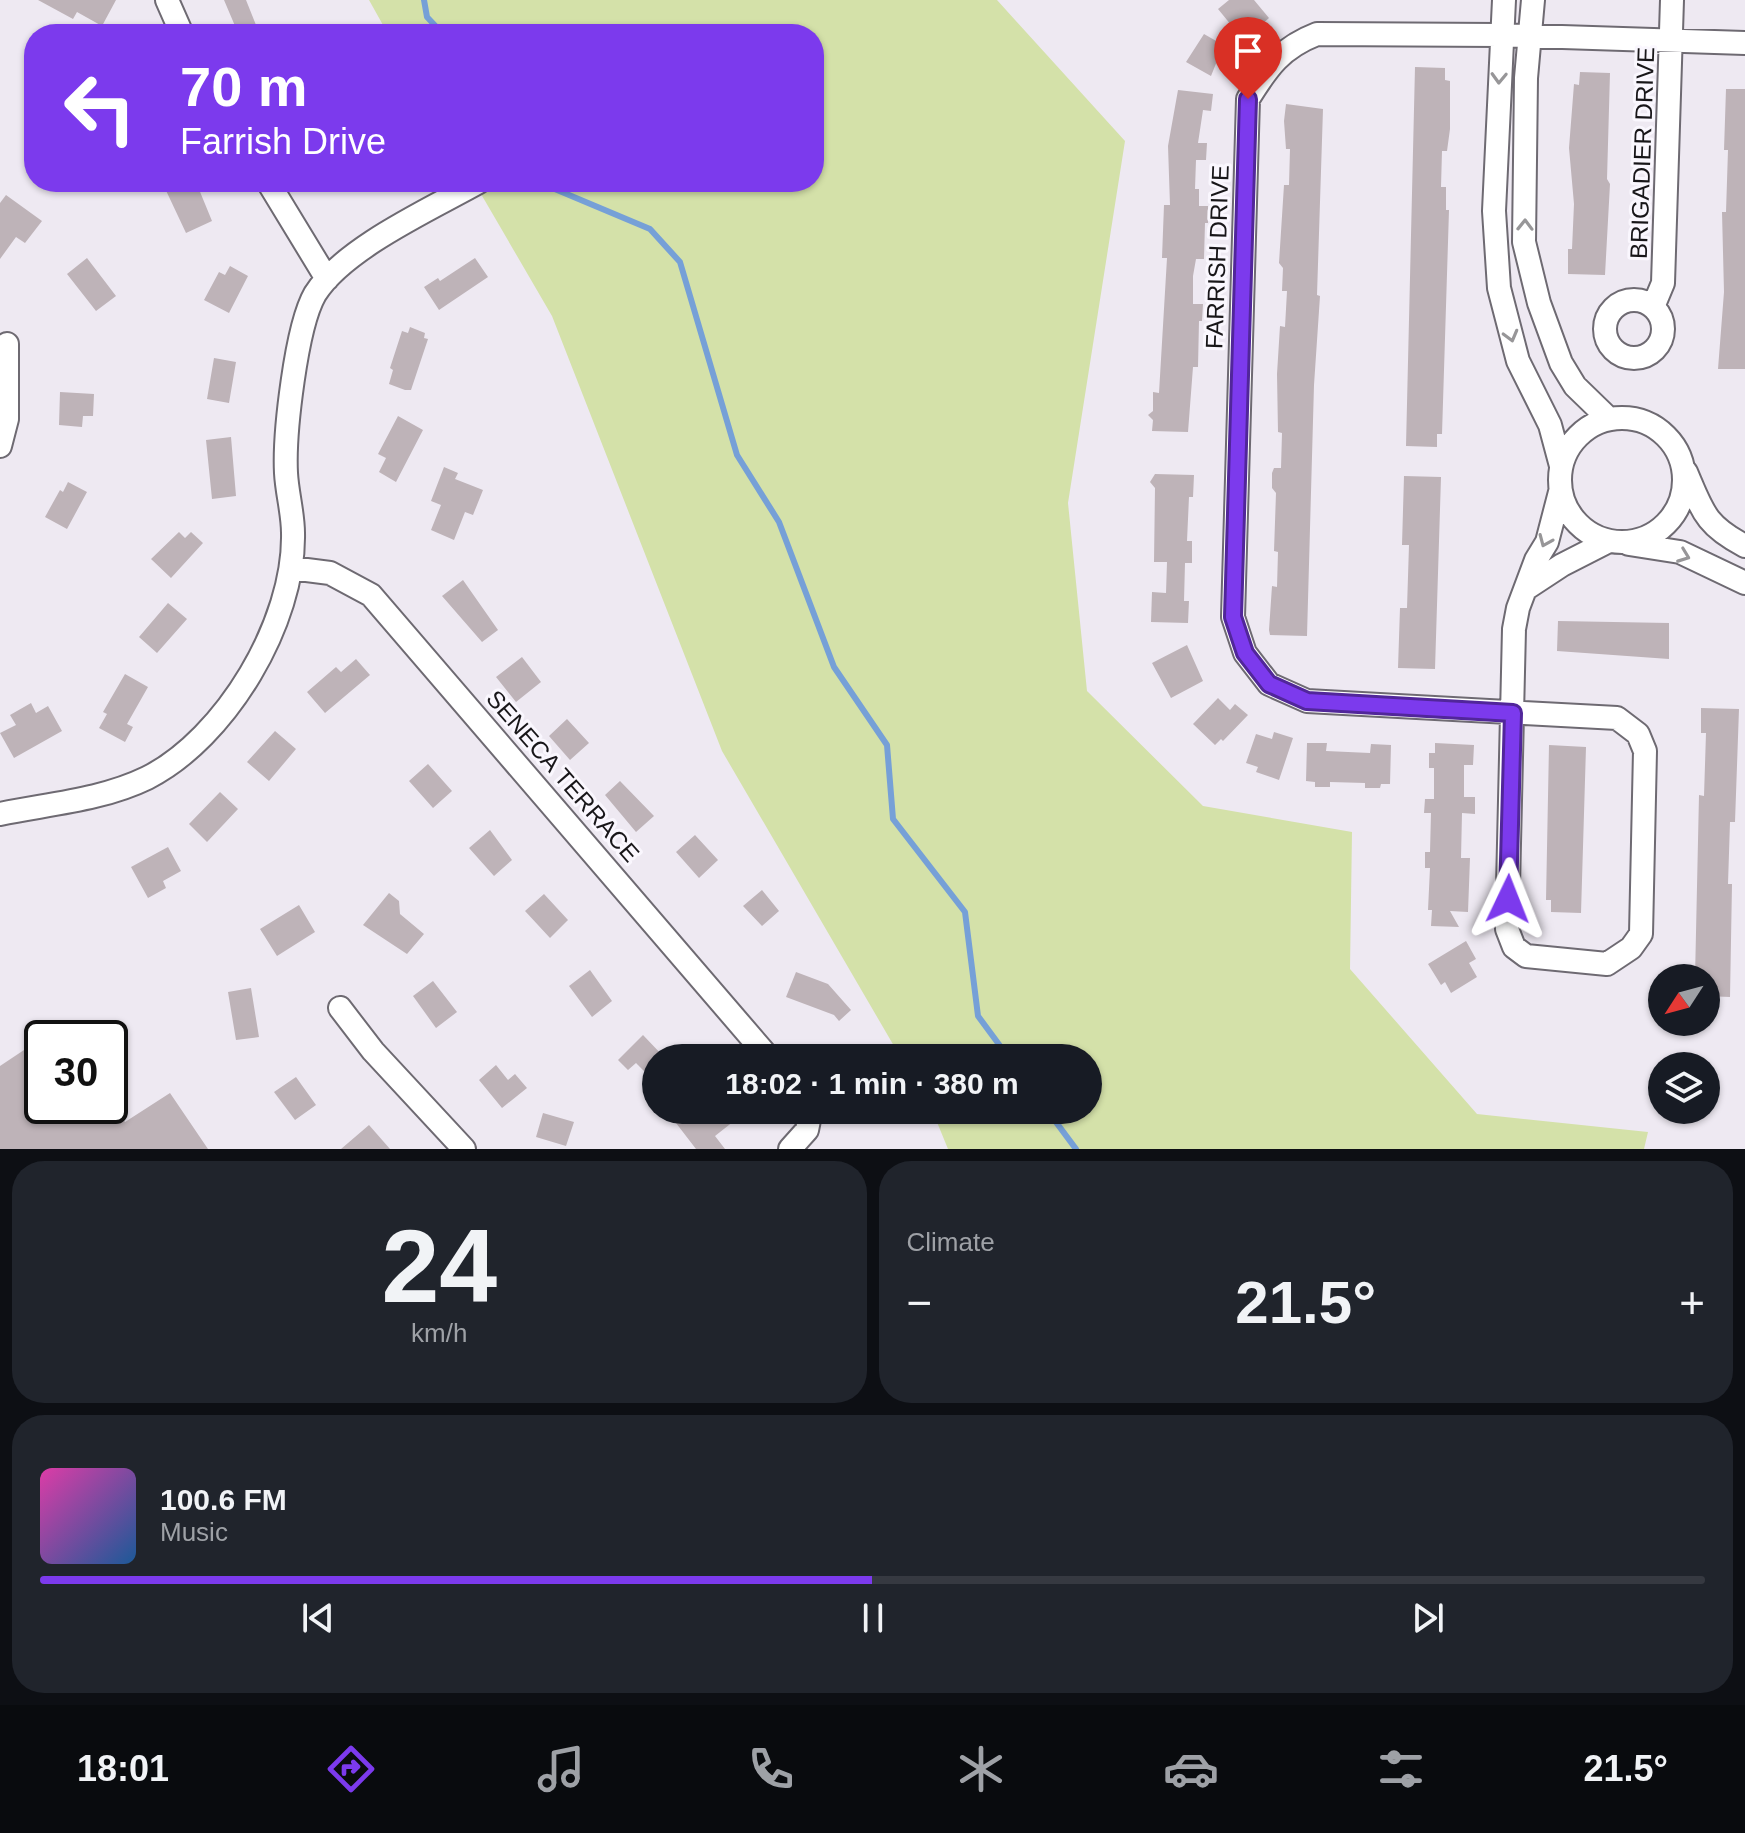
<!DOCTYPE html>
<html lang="en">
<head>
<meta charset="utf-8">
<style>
	body { margin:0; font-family:Helvetica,sans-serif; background:#20242c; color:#f1f3f6; height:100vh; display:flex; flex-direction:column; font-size:30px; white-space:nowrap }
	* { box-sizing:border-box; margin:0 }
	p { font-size:26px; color:#9ea1a6 }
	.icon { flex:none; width:44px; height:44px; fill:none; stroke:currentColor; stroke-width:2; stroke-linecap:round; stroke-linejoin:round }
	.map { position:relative; height:1149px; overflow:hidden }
	.drawer { display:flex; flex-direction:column; gap:12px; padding:12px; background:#0d0f14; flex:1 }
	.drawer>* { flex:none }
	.banner { position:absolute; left:24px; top:24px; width:800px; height:168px; border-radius:32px; box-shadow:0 2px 6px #0004; background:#7c3aed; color:#fff; overflow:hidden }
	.needle { width:52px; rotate:234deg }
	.fabs { position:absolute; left:1648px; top:964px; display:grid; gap:16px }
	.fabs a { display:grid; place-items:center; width:72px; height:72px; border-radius:50%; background:#171b24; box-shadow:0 2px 6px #0004; font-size:40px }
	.speed { position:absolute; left:24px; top:1020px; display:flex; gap:16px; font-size:40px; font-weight:700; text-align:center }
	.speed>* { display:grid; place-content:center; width:104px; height:104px; border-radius:50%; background:#171b24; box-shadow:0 2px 6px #0004; line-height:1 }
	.speed .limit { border:4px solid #111; border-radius:12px; background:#fff; color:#111 }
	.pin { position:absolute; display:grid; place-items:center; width:68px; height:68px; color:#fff; margin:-82px -34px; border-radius:50% 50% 50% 0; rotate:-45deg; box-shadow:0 0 8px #0007 }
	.pin .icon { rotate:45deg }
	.me { position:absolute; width:88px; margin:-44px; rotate:2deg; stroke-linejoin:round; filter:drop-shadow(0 0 6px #0008) }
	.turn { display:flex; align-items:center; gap:28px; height:168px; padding:0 24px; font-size:36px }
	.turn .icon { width:104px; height:104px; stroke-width:2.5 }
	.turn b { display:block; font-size:56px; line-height:68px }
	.big { font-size:60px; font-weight:600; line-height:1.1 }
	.drawer .tile { flex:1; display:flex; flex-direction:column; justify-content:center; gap:12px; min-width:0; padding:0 28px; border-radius:32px; background:#20242c }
	.drawer .dial { align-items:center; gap:0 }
	.dial b { font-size:104px; line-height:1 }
	.song { display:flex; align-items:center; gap:24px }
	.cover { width:96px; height:96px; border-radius:12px; background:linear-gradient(135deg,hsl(320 70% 55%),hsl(210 70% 35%)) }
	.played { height:8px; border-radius:4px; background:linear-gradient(90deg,#7c3aed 50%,#363941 50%) }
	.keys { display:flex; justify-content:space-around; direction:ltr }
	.heat { display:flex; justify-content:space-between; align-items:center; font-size:44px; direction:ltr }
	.drawer .tiles { flex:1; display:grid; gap:12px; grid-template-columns:1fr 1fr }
	.tile:last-child { grid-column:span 2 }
	.trip { position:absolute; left:642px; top:1044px; width:460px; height:80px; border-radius:40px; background:#171b24; box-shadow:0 2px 6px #0004; font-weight:600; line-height:80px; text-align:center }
	.tab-bar { display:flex; height:128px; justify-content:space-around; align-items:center; background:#090b0e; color:#9ea1a6 }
	.tab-bar .icon { width:56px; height:56px }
	.tab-bar .selected { color:#7c3aed }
	.tab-bar b { font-size:36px; color:#f1f3f6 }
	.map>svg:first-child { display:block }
	.green { fill:#d4e1a9 }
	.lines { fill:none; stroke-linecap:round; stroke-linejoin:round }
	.stream { stroke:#76a0d7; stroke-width:6 }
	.building { fill:#beb3b8 }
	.minor-casing { stroke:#6e6a72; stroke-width:26 }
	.minor { stroke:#fff; stroke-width:22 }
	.oneway { stroke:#979698 }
	.route-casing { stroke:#51269a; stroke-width:20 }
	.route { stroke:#7c3aed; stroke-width:14 }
	.labels { text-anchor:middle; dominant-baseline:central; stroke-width:6; stroke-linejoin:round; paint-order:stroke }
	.street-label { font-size:24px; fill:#181619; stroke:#faf7fe }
</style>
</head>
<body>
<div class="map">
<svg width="1745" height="1149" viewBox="0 0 1745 1149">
	<rect width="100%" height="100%" fill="#eee9f2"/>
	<!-- green -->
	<path class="green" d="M369,0H997L1125,141L1068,503L1087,691L1203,806L1352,832L1350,969L1477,1114L1648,1132L1644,1149H948L932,1110H1088V1058H901L722,751L552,316L474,182H814V34H388Z"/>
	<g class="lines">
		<!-- stream -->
		<path class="stream" d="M424,0L427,17L443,34
			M545,182L550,187L650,229L680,262L737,455L779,522L834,667L887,745L893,819L965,912L978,1016L1009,1058
			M1047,1110L1076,1149"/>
	</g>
	<!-- building -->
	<path class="building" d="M38,0H116L102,26L77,12L73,19Z
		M224,0H246L256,25L238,33Z
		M1229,0H1254L1269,18L1260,26H1254L1249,20L1236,31L1218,9Z
		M1204,34L1232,50L1227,66L1217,61L1211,76L1186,62Z
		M1415,67L1445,68V80L1450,81V129L1447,151H1442L1441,187H1446V210H1449L1442,434H1437V447L1406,446Z
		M1580,72L1610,73L1607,179L1610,184L1605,275L1568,274V249H1572L1574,204L1569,148L1574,84L1579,85Z
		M1726,89H1745V369H1718L1724,292L1722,212H1726L1728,150H1724Z
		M1178,90L1213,94L1211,111L1203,110L1198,143H1207L1206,160H1196L1195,189H1199V206H1208V223H1205L1204,259H1196L1193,276V304H1203L1202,321H1199L1198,367H1193L1188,432L1152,431L1153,420L1148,415L1153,411V392L1159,393L1167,258H1162L1164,205H1170L1168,146Z
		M1286,104L1323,109L1317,295L1320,296L1314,385L1307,636L1270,635L1269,630L1272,586L1277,587L1278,552L1274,551L1276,493L1272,488V473L1274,468H1281L1282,433L1278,432L1277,374L1280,326L1285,327L1287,291H1282L1283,268L1279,263L1284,185H1289L1290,149H1286L1284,121Z
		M162,182H196L212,221L186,233Z
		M6,195L42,221L25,243L16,237L0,259V203Z
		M87,258L116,296L96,311L67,274Z
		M475,258L488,277L439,310L424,287L438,278L440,281Z
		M230,266L248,276L229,313L204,300L219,272L225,275Z
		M410,327L425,333L424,338L428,339L411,390H405L389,384L393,370L390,368L402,331L408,333Z
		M214,358L236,362L229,403L207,399Z
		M60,392L94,394L93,416H83L82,427L59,425Z
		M398,416L423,430L396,482L379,472L386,458L378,454Z
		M231,437L236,496L212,499L206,440Z
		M444,467L458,473L455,479L483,490L473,515L465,512L454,540L431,530L441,505L431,501Z
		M1155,474L1194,475L1193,497H1189L1187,541H1192V563H1185L1184,601H1189L1188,623L1151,622L1152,592L1166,593L1167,562H1154L1155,488L1150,482Z
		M1404,476L1441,477L1435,669L1398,668L1400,608H1407L1409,545H1402Z
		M68,482L87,492L67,529L45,517L60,490L63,492Z
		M179,532L185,538L191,532L203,543L171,578L151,559Z
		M463,580L498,630L482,642L442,596Z
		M168,603L187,619L157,653L139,637Z
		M1558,621L1669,623V659L1557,651Z
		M1187,645L1203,681L1171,698L1152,663Z
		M522,657L541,682L516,702L496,677Z
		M356,659L370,675L325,713L307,692L336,667L341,672Z
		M125,674L148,687L127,724L133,727L125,742L99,728L107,714L103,712Z
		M1218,698L1230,710L1235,704L1248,715L1223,741L1221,739L1215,745L1193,724Z
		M31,703L36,713L48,706L62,731L14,758L0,733L16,725L10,715Z
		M1701,708L1739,709L1735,822H1730L1728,884H1732L1730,997L1706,996V978H1695L1699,795L1704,796L1706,733H1701Z
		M567,719L589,743L570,760L549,736Z
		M275,731L296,749L269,781L247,762Z
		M1274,732L1293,738L1279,780L1256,772L1258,767L1246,763L1256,734L1272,739Z
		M1307,743H1327L1326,751L1370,753L1371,744L1391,745L1390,784H1381L1380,788H1365V783L1330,782V787H1315V782L1306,781Z
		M1435,743L1474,745L1473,765H1464V797H1475V814L1462,813L1461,858H1470L1468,912L1450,911L1459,927L1431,926L1432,910H1428L1430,868H1425V852H1430L1431,813H1424L1425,799H1434V768H1429V753H1435Z
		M1549,745L1586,747L1581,913L1551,912V900H1546Z
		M428,764L452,791L433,808L409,781Z
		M620,781L654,816L636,832L605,795Z
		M220,792L238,809L207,842L189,824Z
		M490,830L512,860L494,876L469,848Z
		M695,835L718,860L699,878L676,852Z
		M168,847L181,871L163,881L166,888L148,898L131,867Z
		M762,890L779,911L762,926L743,906Z
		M389,893L399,901L400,914L424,934L407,954L363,925Z
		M544,894L568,920L550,938L525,911Z
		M299,905L315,932L277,956L260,929Z
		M1466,941L1476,959L1469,963L1477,977L1451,993L1445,982L1441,985L1428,964Z
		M590,970L612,1001L592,1017L569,986Z
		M796,972L828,984L851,1010L839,1021L834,1015L786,997Z
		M433,981L457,1012L436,1028L413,996Z
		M251,988L259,1037L236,1040L228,992Z
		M643,1035L664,1057L656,1058V1065L647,1074L636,1063L628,1070L618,1060Z
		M42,1038V1106H115L125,1122L170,1093L208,1149H0V1066Z
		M496,1065L508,1080L515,1074L527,1088L502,1108L479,1080Z
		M296,1077L316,1105L295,1120L274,1092Z
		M666,1110H748L715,1136L725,1149H696Z
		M543,1113L574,1122L566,1146L536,1137Z
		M369,1125L390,1149H341Z"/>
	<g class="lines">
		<!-- minor casing -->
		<g class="minor-casing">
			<path id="minor" d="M167,0L182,34
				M1504,0L1494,211L1499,288L1518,361L1550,425L1561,466
				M1533,0L1526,78L1524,242L1539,303L1561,363L1575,386L1609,419
				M268,182L327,279
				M1605 329a29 29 0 1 1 58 0a29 29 0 1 1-58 0Z
				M1653,307L1663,283L1672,0
				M1560 480a62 62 0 1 1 124 0a62 62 0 1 1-124 0Z
				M0,446L7,419V344
				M1686,472C1703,512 1705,525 1745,546
				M1560,492L1547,542L1536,560L1518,608L1514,629L1507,929L1514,947L1526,956L1607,964L1631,948L1641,934L1645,751L1638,734L1617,718L1307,701L1269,684L1245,653L1233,617L1248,99C1268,67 1281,48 1317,34L1500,35L1745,43
				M1629,544L1680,552L1745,583
				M291,568L330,573L371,595L769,1058
				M1527,588L1562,565L1609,541
				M0,814C48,804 102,800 147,778C226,738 295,622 293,533C293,513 287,493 286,473C284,434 296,327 315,294C344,248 431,209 479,182
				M340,1008L373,1051L464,1149
				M790,1149L807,1130L811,1110"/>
		</g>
		<!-- minor -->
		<use href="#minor" class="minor"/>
	</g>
	<!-- one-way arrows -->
	<defs><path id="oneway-chevron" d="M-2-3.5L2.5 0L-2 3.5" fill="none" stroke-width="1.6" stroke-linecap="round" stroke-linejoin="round" transform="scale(2)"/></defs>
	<g class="oneway">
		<use href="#oneway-chevron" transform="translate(1499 78) rotate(92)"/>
		<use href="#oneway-chevron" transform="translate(1525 225) rotate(-89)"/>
		<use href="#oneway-chevron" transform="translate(1511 336) rotate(75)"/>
		<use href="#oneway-chevron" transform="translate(1545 541) rotate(113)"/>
		<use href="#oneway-chevron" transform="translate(1684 556) rotate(21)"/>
	</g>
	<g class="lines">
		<!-- route casing -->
		<g class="route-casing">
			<path id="route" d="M1248,99L1233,617L1245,653L1269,684L1307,701L1513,713L1508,899"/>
		</g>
		<!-- route -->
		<use href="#route" class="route"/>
	</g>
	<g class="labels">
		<!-- street labels -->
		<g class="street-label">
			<text transform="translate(1642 153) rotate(-88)">BRIGADIER DRIVE</text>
			<text transform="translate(1217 257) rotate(-88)">FARRISH DRIVE</text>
			<text transform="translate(563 776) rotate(49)">SENECA TERRACE</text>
		</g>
	</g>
</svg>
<div class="fabs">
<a><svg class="needle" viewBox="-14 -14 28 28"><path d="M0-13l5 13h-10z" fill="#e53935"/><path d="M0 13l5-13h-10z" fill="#9ea1a6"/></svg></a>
<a><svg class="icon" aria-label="layers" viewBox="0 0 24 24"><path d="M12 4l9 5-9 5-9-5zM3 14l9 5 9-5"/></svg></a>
</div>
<div class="speed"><div class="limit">30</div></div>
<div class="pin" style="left:1248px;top:99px;background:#d93025"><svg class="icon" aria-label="arrive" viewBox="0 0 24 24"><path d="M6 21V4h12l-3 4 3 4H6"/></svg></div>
<svg class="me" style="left:1508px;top:899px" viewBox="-20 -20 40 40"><path d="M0-17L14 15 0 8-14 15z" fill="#7c3aed" stroke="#fff" stroke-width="4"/></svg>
<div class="trip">18:02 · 1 min · 380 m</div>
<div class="banner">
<div class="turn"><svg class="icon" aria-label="left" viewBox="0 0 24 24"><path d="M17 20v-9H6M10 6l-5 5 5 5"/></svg><div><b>70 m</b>Farrish Drive</div></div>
</div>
</div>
<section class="drawer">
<div class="tiles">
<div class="tile dial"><b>24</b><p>km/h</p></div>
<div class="tile"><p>Climate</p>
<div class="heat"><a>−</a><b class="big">21.5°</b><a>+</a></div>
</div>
<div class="tile">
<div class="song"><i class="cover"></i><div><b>100.6 FM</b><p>Music</p></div></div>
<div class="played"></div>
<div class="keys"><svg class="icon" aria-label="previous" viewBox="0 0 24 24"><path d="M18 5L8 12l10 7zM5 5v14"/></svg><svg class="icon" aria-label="pause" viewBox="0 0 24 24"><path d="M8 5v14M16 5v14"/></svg><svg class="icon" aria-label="next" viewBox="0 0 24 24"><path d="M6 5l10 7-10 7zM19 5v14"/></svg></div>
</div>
</div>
</section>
<nav class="tab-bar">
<b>18:01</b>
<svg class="icon selected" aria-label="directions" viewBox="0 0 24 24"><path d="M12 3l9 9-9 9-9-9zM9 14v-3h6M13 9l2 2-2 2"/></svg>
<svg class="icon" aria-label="music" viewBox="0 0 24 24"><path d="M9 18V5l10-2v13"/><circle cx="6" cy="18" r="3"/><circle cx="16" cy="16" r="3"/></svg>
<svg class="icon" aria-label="phone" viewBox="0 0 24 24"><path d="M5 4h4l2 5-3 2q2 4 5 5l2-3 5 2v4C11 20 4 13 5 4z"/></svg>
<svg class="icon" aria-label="climate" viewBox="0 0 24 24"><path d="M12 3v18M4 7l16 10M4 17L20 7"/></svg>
<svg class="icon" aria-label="car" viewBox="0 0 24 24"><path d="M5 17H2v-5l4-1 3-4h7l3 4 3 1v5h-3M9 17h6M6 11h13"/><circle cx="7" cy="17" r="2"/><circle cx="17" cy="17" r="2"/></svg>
<svg class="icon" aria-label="filters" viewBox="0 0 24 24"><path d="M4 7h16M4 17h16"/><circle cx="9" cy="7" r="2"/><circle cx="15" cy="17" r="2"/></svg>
<b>21.5°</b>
</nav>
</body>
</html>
